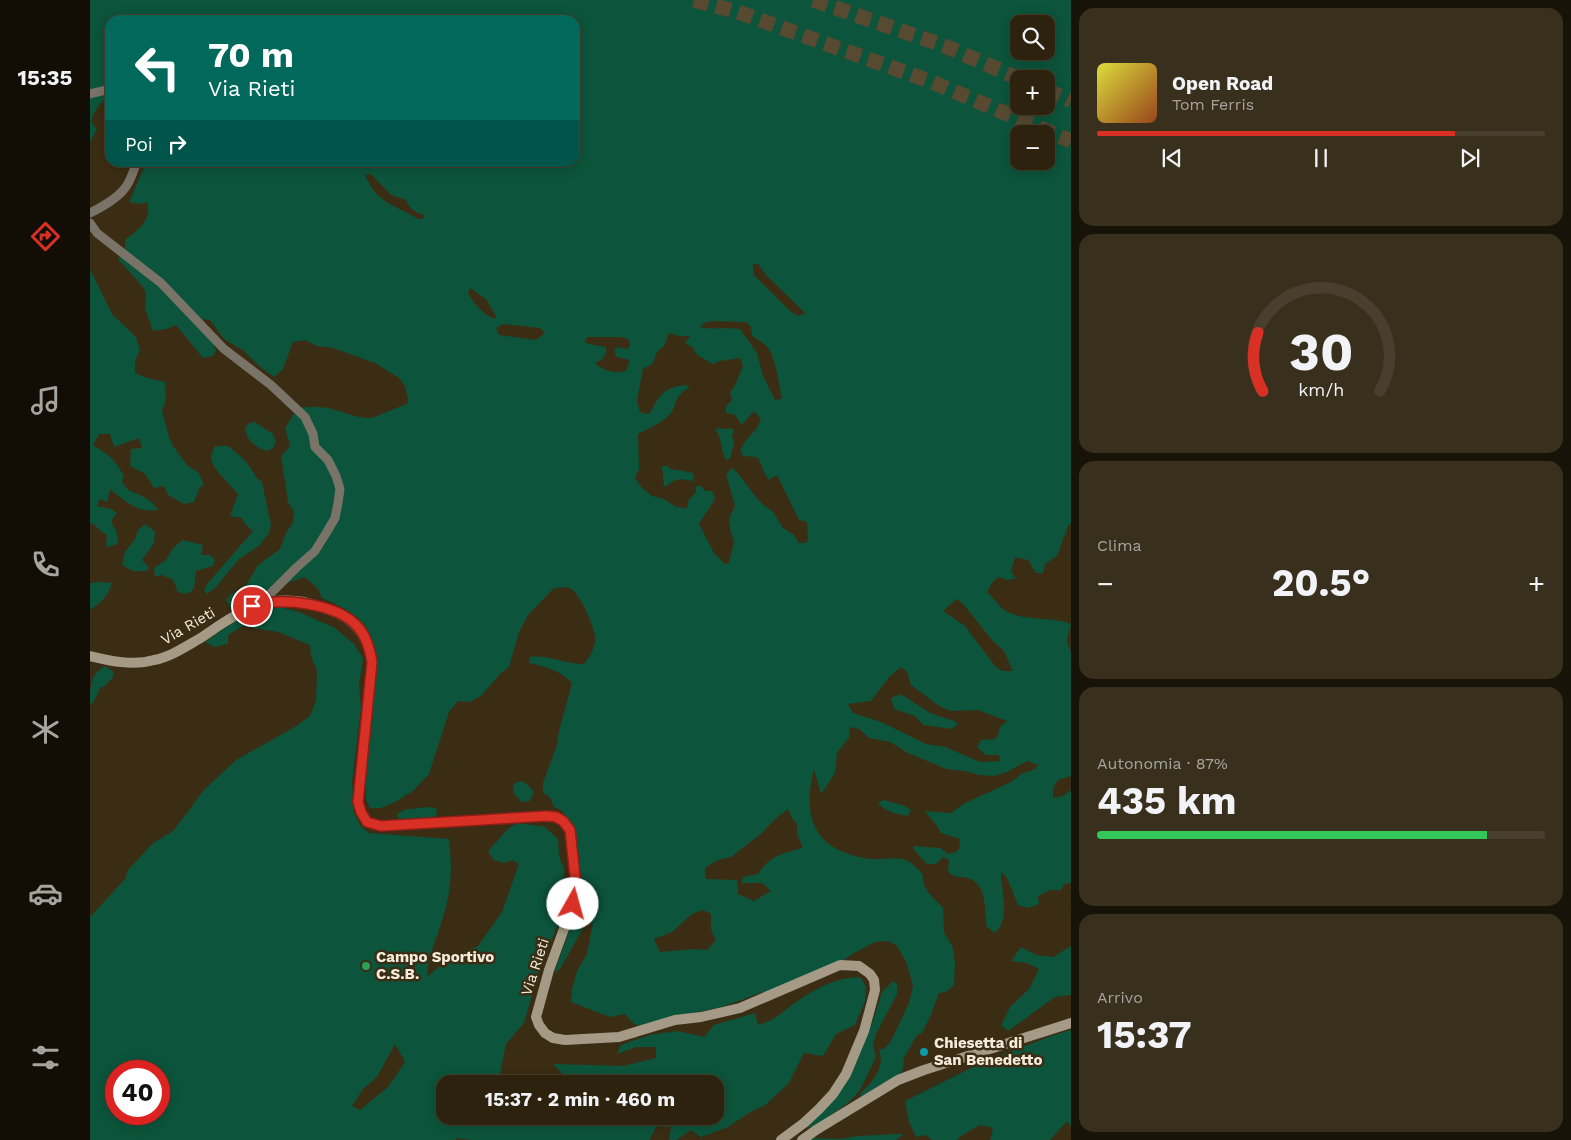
<!DOCTYPE html>
<html lang="it">
<head>
<meta charset="utf-8">
<style>
	body { margin:0; font-family:"Work Sans",sans-serif; background:#382f1c; color:#f1f3f6; height:100vh; display:flex; flex-direction:column; font-size:19px; white-space:nowrap }
	* { box-sizing:border-box; margin:0 }
	p { font-size:16px; color:#a6a49e }
	.icon { flex:none; width:28px; height:28px; fill:none; stroke:currentColor; stroke-width:2; stroke-linecap:round; stroke-linejoin:round }
	.map { position:relative; flex:1; overflow:hidden }
	.drawer { display:flex; flex-direction:column; gap:8px; padding:8px; background:#181308; width:500px }
	.drawer>* { flex:none }
	.top-card { position:absolute; left:15px; top:15px; width:475px; height:152px; border-radius:15px; box-shadow:0 2px 12px #0003,0 0 0 1px #483f2e; background:#00695c; color:#fff; overflow:hidden }
	.tools { position:absolute; left:920px; top:15px; display:grid; gap:10px }
	.tools a { display:grid; place-items:center; width:45px; height:45px; border-radius:10px; background:#2c220e; box-shadow:0 2px 12px #0003,0 0 0 1px #483f2e; font-size:25px }
	.speed { position:absolute; left:15px; top:1060px; display:flex; gap:10px; font-size:25px; font-weight:700; text-align:center }
	.speed>* { display:grid; place-content:center; width:65px; height:65px; border-radius:50%; background:#2c220e; box-shadow:0 2px 12px #0003,0 0 0 1px #483f2e; line-height:1 }
	.speed .limit { border:8px solid #d22; background:#fff; color:#111 }
	.pin { position:absolute; display:grid; place-items:center; width:42px; height:42px; color:#fff; margin:-21px; border:2px solid #fff; border-radius:50%; box-shadow:0 1px 5px #0007 }
	.me { position:absolute; width:55px; margin:-28px; rotate:7deg; stroke-linejoin:round; filter:drop-shadow(0 0 4px #0008) }
	.turn { display:flex; align-items:center; gap:18px; height:105px; padding:0 20px; font-size:22px }
	.turn .icon { width:65px; height:65px; stroke-width:2.5 }
	.turn b { display:block; font-size:35px; line-height:42px }
	.then { display:flex; align-items:center; height:48px; padding:0 20px; background:#0003; gap:10px; font-size:19px }
	.big { font-size:38px; font-weight:700; line-height:1.1 }
	.drawer .card { flex:1; display:flex; flex-direction:column; justify-content:center; gap:8px; min-width:0; padding:0 18px; border-radius:15px; background:#382f1c }
	.drawer .dial { align-items:center; gap:0 }
	.dial svg { height:130px; overflow:visible; fill:none; stroke:#483f2e; stroke-width:7; stroke-linecap:round; text-anchor:middle }
	.dial text { fill:#f1f3f6; stroke:none }
	.song { display:flex; align-items:center; gap:15px }
	.cover { width:60px; height:60px; border-radius:8px; background:linear-gradient(135deg,hsl(60 70% 55%),hsl(20 70% 35%)) }
	.played { height:5px; border-radius:2px; background:linear-gradient(90deg,#d93025 80%,#483f2e 80%) }
	.keys { display:flex; justify-content:space-around; direction:ltr }
	.heat { display:flex; justify-content:space-between; align-items:center; font-size:28px; direction:ltr }
	.charge { height:8px; border-radius:4px; background:linear-gradient(90deg,#34c759 87%,#483f2e 0) }
	.trip { position:absolute; left:346px; top:1075px; width:288px; height:50px; border-radius:15px; background:#2c220e; box-shadow:0 2px 12px #0003,0 0 0 1px #483f2e; font-weight:700; line-height:50px; text-align:center }
	main { display:flex; flex:1; min-height:0 }
	.menu { display:flex; flex-direction:column; width:90px; justify-content:space-around; align-items:center; background:#120e06; color:#a6a49e }
	.menu .icon { width:35px; height:35px }
	.menu .selected { color:#d93025 }
	.menu b { font-size:22px; color:#f1f3f6 }
	.map>svg:first-child { display:block }
	.green { fill:#0c543b; fill-rule:evenodd }
	.lines { fill:none; stroke-linecap:round; stroke-linejoin:round }
	.highway-tunnel { stroke:#574a31; stroke-width:15; stroke-dasharray:15 8; stroke-linecap:butt }
	.street { stroke:#7a7367; stroke-width:9 }
	.secondary { stroke:#a49a85; stroke-width:10 }
	.route-casing { stroke:#8d1f18; stroke-width:12 }
	.route { stroke:#d93025; stroke-width:9 }
	.leisure-dot { fill:#2e9e5b; stroke:#3b2d13; stroke-width:2 }
	.culture-dot { fill:#0f9aa8; stroke:#3b2d13; stroke-width:2 }
	.labels { text-anchor:middle; dominant-baseline:central; stroke-width:5; stroke-linejoin:round; paint-order:stroke }
	.street-label { font-size:15px; fill:#f4ebdb; stroke:#3b2d13 }
	.poi-label { font-size:15px; font-weight:bold; fill:#f4ebdb; stroke:#3b2d13; text-anchor:start }
</style>
</head>
<body>
<main>
<nav class="menu">
<b>15:35</b>
<svg class="icon selected" aria-label="directions" viewBox="0 0 24 24"><path d="M12 3l9 9-9 9-9-9zM9 14v-3h6M13 9l2 2-2 2"/></svg>
<svg class="icon" aria-label="music" viewBox="0 0 24 24"><path d="M9 18V5l10-2v13"/><circle cx="6" cy="18" r="3"/><circle cx="16" cy="16" r="3"/></svg>
<svg class="icon" aria-label="phone" viewBox="0 0 24 24"><path d="M5 4h4l2 5-3 2q2 4 5 5l2-3 5 2v4C11 20 4 13 5 4z"/></svg>
<svg class="icon" aria-label="climate" viewBox="0 0 24 24"><path d="M12 3v18M4 7l16 10M4 17L20 7"/></svg>
<svg class="icon" aria-label="car" viewBox="0 0 24 24"><path d="M5 17H2v-5l4-1 3-4h7l3 4 3 1v5h-3M9 17h6M6 11h13"/><circle cx="7" cy="17" r="2"/><circle cx="17" cy="17" r="2"/></svg>
<svg class="icon" aria-label="filters" viewBox="0 0 24 24"><path d="M4 7h16M4 17h16"/><circle cx="9" cy="7" r="2"/><circle cx="15" cy="17" r="2"/></svg>
</nav>
<div class="map">
<svg width="981" height="1140" viewBox="0 0 981 1140">
	<rect width="100%" height="100%" fill="#3b2d13"/>
	<!-- green -->
	<path class="green" d="M0,0H981V524H979L967,556L955,564L953,573H946L938,560L925,557L921,571L926,578L918,580L908,577L901,584L897,592C903,597 907,604 913,609C929,622 962,616 981,624L977,641L981,652V776L968,780L963,788V798L973,796L981,790V883L974,884L971,890H960L948,896L949,904L938,908L928,905L917,878L911,872C911,891 921,919 905,933L897,927C894,912 898,886 880,879C871,875 867,880 858,872L859,860L853,857L846,864H837L824,850L823,846L850,848L858,854L865,852L869,849L870,839L851,833L845,823L834,811L861,813L875,803L921,782L931,774L945,769L948,765L937,761L917,772L904,776L889,775L875,771L856,769L818,753L800,742L779,738L769,729L759,727L760,736L747,753L745,773L731,794L724,769C711,820 726,852 781,859C791,860 802,857 812,859C820,860 828,869 833,875C831,889 844,898 853,908L854,932L863,948L865,964L864,985L856,992L849,993L840,1017L832,1033L827,1035L814,1058L813,1069L808,1077L771,1098L770,1094C781,1083 796,1068 789,1050L795,1048L801,1041L819,1003L823,986L817,964L807,946L798,941L785,942L764,953L752,961L685,991L673,992L632,1007L598,1014L555,1028L544,1024L535,1014L520,1017L481,1002L482,989L487,971L497,954L503,923H496L470,969L464,973L482,923L491,903L493,892L485,840V830L471,810L464,807L460,797L453,793V783L467,745L469,731L482,683C471,671 455,666 439,663L440,657C457,654 476,664 494,664C499,658 503,651 505,643C508,633 490,593 480,588C476,587 468,588 464,588L438,615L429,632L419,667L410,674L392,695L380,702L368,701L359,712L339,774L323,791L307,801L291,808H280L276,800V773L286,662C284,623 264,612 232,598L228,589L215,577L171,592L141,609L136,600L141,594L155,587L168,565L190,549L196,533L203,522L204,512L198,502L191,456L200,446L195,428L207,409C218,406 230,406 242,409C255,412 266,418 280,418C284,418 310,406 317,404L318,400L315,386L309,378L285,363L243,348L227,346L215,340L203,342L193,369L184,377L170,367L154,351L134,339L120,320L113,319L126,350L123,356L113,358L86,325L76,329L63,331L55,309L56,293L53,287L28,259L35,250V240C49,229 62,221 57,202L51,204L39,202L56,163L485,162V20H20V97C10,101 4,111 1,122L7,129L0,142ZM929,24H956V51H929ZM929,79H956V106H929ZM929,134H956V161H929ZM281,174L301,195L316,200C320,209 324,212 334,215L333,219H328C304,204 287,204 275,175ZM663,264H668L676,275L715,313L709,316L701,312L664,275ZM380,288L396,299L406,316L405,319C393,314 384,304 378,293ZM623,321L656,322L661,327L662,336C667,340 675,343 678,348C686,358 689,385 692,399L685,400L673,376L667,353L650,329C637,327 623,330 610,327L614,323ZM413,324L450,328L455,333L446,340L409,335L406,328ZM579,333L589,336H600L595,343L602,347L607,355L623,364L630,361L650,358L653,367C648,375 647,386 640,392L642,400L636,406V413L645,415L652,425L664,411L671,419L667,428L657,439L650,450L653,456L667,457C673,465 673,473 679,480L687,475L709,520L717,522L718,538L716,543H709L704,535L693,528L684,513L669,501L646,471L642,468L636,474L645,506L639,518L640,529L644,542L639,563L635,564L624,553L609,524C614,514 622,507 625,497L622,491H615L611,486H606V492L598,501L597,508L586,507L574,499L562,496L552,488L545,478L549,469L548,434C557,429 568,425 576,418C589,408 581,397 600,387L596,385C575,387 570,394 560,413L557,414L550,412L547,401L553,369L562,364L567,352L574,346ZM497,337H530L538,339L540,344L538,349L527,347L524,351L527,357L540,360L536,371C526,374 513,371 505,363C513,360 517,356 516,347L498,344L495,342ZM867,599L874,605L902,640L914,651L923,671H912L905,666L875,626L853,611ZM811,667L817,672L821,685L849,706L861,711L888,710L917,721L910,727L906,739L891,740L887,747L896,755H909L910,761L890,762L855,747L836,744L791,722L763,713L758,704L781,701L799,677ZM698,809L702,818L707,824V833L713,848C693,853 679,856 668,874L653,877L651,883H672L681,891L664,901L648,894L647,880L616,879L615,868L628,860L641,857L672,833L685,819ZM613,910L621,914V929L626,940L617,950L604,949L570,952L564,939L582,932L602,914Z
		M0,269L22,314L46,337L50,350L45,361V373L57,378L75,382L76,400L72,410L79,437L83,446L97,465L109,473L114,485L110,487L104,502L94,504L78,495L74,486L64,488L55,474L40,466L41,449L52,448L49,438L24,447L20,434H9L3,445C20,456 24,458 34,476L32,482L38,490C50,495 61,498 68,510C47,513 36,502 20,489L17,502L10,499L7,506L21,509L27,513L21,521L27,533L28,544L16,547L17,535C10,532 7,525 0,523Z
		M165,422L183,434L186,442L183,448L177,451C166,448 157,441 155,429L159,423Z
		M627,428L633,429L642,428L644,432L642,435L644,443L640,458L636,460C630,451 633,440 626,431Z
		M125,446H138C144,451 151,456 157,463C163,470 164,477 172,482L181,525L179,533L169,546L149,559L126,587L117,594L114,590L117,584L163,531L155,524L152,518L140,516L148,494C141,485 121,468 121,458C121,455 123,450 125,446Z
		M572,466H578L580,469L595,471L598,473L600,471L604,475L603,481C597,480 592,478 586,480C581,482 579,485 574,487Z
		M55,524L65,532L64,543L52,560L58,566V571H43L32,565L35,552L45,539L48,530Z
		M93,540L113,545L111,555H120L125,560L123,566L106,571L104,589L97,594L88,592L83,580L72,575L65,577L64,568L76,560L83,548Z
		M11,582L22,583C18,596 11,603 0,610V583Z
		M186,606L209,612L245,628L264,644L273,658L269,685L271,707L262,782L264,812L270,825L279,833L359,839C363,872 361,893 351,924C345,942 338,958 337,977L361,956L388,946L412,912L429,864L422,860L415,863L404,860L398,851L419,828L428,823L455,827L468,839L469,856L474,869L473,912L449,971L434,1023L416,1044L410,1074L425,1084H355V1116H625V1084H490L489,1075H473L463,1064L533,1066L566,1058V1047H546L527,1054L531,1045L559,1035L587,1031L614,1037L624,1025L665,1013L668,1025C687,1019 687,1016 702,1005C721,991 745,977 770,977L776,986L775,1001L765,1025L746,1034L733,1056L714,1053L699,1083L674,1106L662,1111L638,1127L611,1137L601,1130L586,1140H579L581,1127L567,1126L559,1140H382L366,1138V1140H0V917L35,879L38,870L62,844L83,831L114,790L146,760L203,728L220,716L226,701L227,671L221,656L220,645L188,632L153,626L138,635V644L124,647L115,642L157,613ZM305,1044L315,1062L298,1087L270,1110L262,1106L273,1089L287,1077ZM26,1071H69V1114H26Z
		M15,666L24,672L23,677L14,687H11L4,701L0,705C0,685 0,675 15,666Z
		M811,694L840,713L864,721L868,724L862,729L833,725L825,716L804,709L801,698Z
		M432,781L438,785L444,792L440,801L432,802L424,794L423,787L425,783Z
		M793,800L815,806L821,810L818,816C808,814 795,812 788,803Z
		M337,807L346,808L347,814L343,819L314,821L308,818L307,814L314,810Z
		M981,946V995L965,997L918,1031L911,1025L920,1007L939,989L949,969L937,963L921,961L931,947L946,955L963,957Z
		M802,982L807,983V994L786,1034L783,1045L786,1057L770,1090L759,1102L723,1128L718,1127L719,1122L734,1110L760,1077L783,1021L792,992Z
		M981,1030V1127L977,1121L960,1140H900L903,1128L890,1125L871,1136L867,1140H842L836,1135L826,1137L819,1122L815,1101L895,1061L964,1035Z
		M807,1134H814L806,1140H719L721,1138L750,1139L768,1136Z"/>
	<g class="lines">
		<!-- highway-tunnel -->
		<path class="highway-tunnel" d="M604,0L648,12L842,82L981,141
			M723,0L855,46L930,79
			M956,90L981,101"/>
		<!-- street -->
		<path class="street" d="M0,94L20,89
			M0,213C12,207 27,199 35,188C41,181 43,171 47,162
			M0,223L7,233L71,283L134,349L181,385L215,417L223,434L225,447L238,460L246,476L250,489L248,503L245,518L238,530L225,551L206,568L172,602"/>
		<!-- secondary -->
		<path class="secondary" d="M0,656C21,661 43,666 64,660C80,657 95,647 109,639C144,616 169,594 214,602C222,604 231,607 239,610C265,618 278,636 282,662L268,802L271,812L277,822L291,826L457,816L467,817L473,821L480,830L486,886L483,904L459,970L446,1017L449,1025L455,1033L463,1038L475,1040L529,1037L585,1020L611,1017L650,1008L750,965L769,966L780,974L784,980L785,990L780,1009L774,1031L756,1074L743,1094L729,1109L714,1123L691,1140
			M712,1140L726,1130L808,1080L834,1070L981,1023"/>
	</g>
	<g class="lines">
		<!-- route casing -->
		<g class="route-casing">
			<path id="route" d="M162,606C191,597 247,603 268,627C277,637 280,650 282,662L268,802L271,812L277,822L291,826L457,816L466,817L473,821L480,830L486,886L483,904"/>
		</g>
		<!-- route -->
		<use href="#route" class="route"/>
	</g>
	<!-- markers -->
	<circle class="leisure-dot" cx="276" cy="966" r="5"/>
	<circle class="culture-dot" cx="834" cy="1052" r="5"/>
	<g class="labels">
		<!-- street labels -->
		<g class="street-label">
			<text transform="translate(98 626) rotate(-30)">Via Rieti</text>
			<text transform="translate(445 967) rotate(-72)">Via Rieti</text>
		</g>
		<!-- poi labels -->
		<g class="poi-label">
			<text x="286" y="957">Campo Sportivo<tspan x="286" dy="17">C.S.B.</tspan></text>
			<text x="844" y="1043">Chiesetta di<tspan x="844" dy="17">San Benedetto</tspan></text>
		</g>
	</g>
</svg>
<div class="tools">
<a><svg class="icon" aria-label="search" viewBox="0 0 24 24"><circle cx="10" cy="10" r="6"/><path d="M15 15l6 6"/></svg></a>
<a>+</a>
<a>−</a>
</div>
<div class="speed"><div class="limit">40</div></div>
<div class="pin" style="left:162px;top:606px;background:#d93025"><svg class="icon" aria-label="arrive" viewBox="0 0 24 24"><path d="M6 21V4h12l-3 4 3 4H6"/></svg></div>
<svg class="me" style="left:483px;top:904px" viewBox="-20 -20 40 40"><circle r="19" fill="#fff"/><path d="M0-13L10 11 0 6-10 11z" fill="#d93025"/></svg>
<div class="trip">15:37 · 2 min · 460 m</div>
<div class="top-card">
<div class="turn"><svg class="icon" aria-label="left" viewBox="0 0 24 24"><path d="M17 20v-9H6M10 6l-5 5 5 5"/></svg><div><b>70 m</b>Via Rieti</div></div>
<div class="then">Poi<svg class="icon" aria-label="right" viewBox="0 0 24 24"><path d="M7 20v-9h11M14 6l5 5-5 5"/></svg></div>
</div>
</div>
<section class="drawer">
<div class="card">
<div class="song"><i class="cover"></i><div><b>Open Road</b><p>Tom Ferris</p></div></div>
<div class="played"></div>
<div class="keys"><svg class="icon" aria-label="previous" viewBox="0 0 24 24"><path d="M18 5L8 12l10 7zM5 5v14"/></svg><svg class="icon" aria-label="pause" viewBox="0 0 24 24"><path d="M8 5v14M16 5v14"/></svg><svg class="icon" aria-label="next" viewBox="0 0 24 24"><path d="M6 5l10 7-10 7zM19 5v14"/></svg></div>
</div>
<div class="card dial"><svg viewBox="0 0 100 80">
<path d="M14 69A42 42 0 1 1 86 69"/>
<path d="M14 69A42 42 0 0 1 11 33" stroke="#d93025"/>
<text x="50" y="56" font-size="32" font-weight="700">30</text>
<text x="50" y="72" font-size="11">km/h</text>
</svg></div>
<div class="card"><p>Clima</p>
<div class="heat"><a>−</a><b class="big">20.5°</b><a>+</a></div>
</div>
<div class="card"><p>Autonomia · 87%</p><b class="big">435 km</b><div class="charge"></div></div>
<div class="card"><p>Arrivo</p><b class="big">15:37</b></div>
</section>
</main>
</body>
</html>
